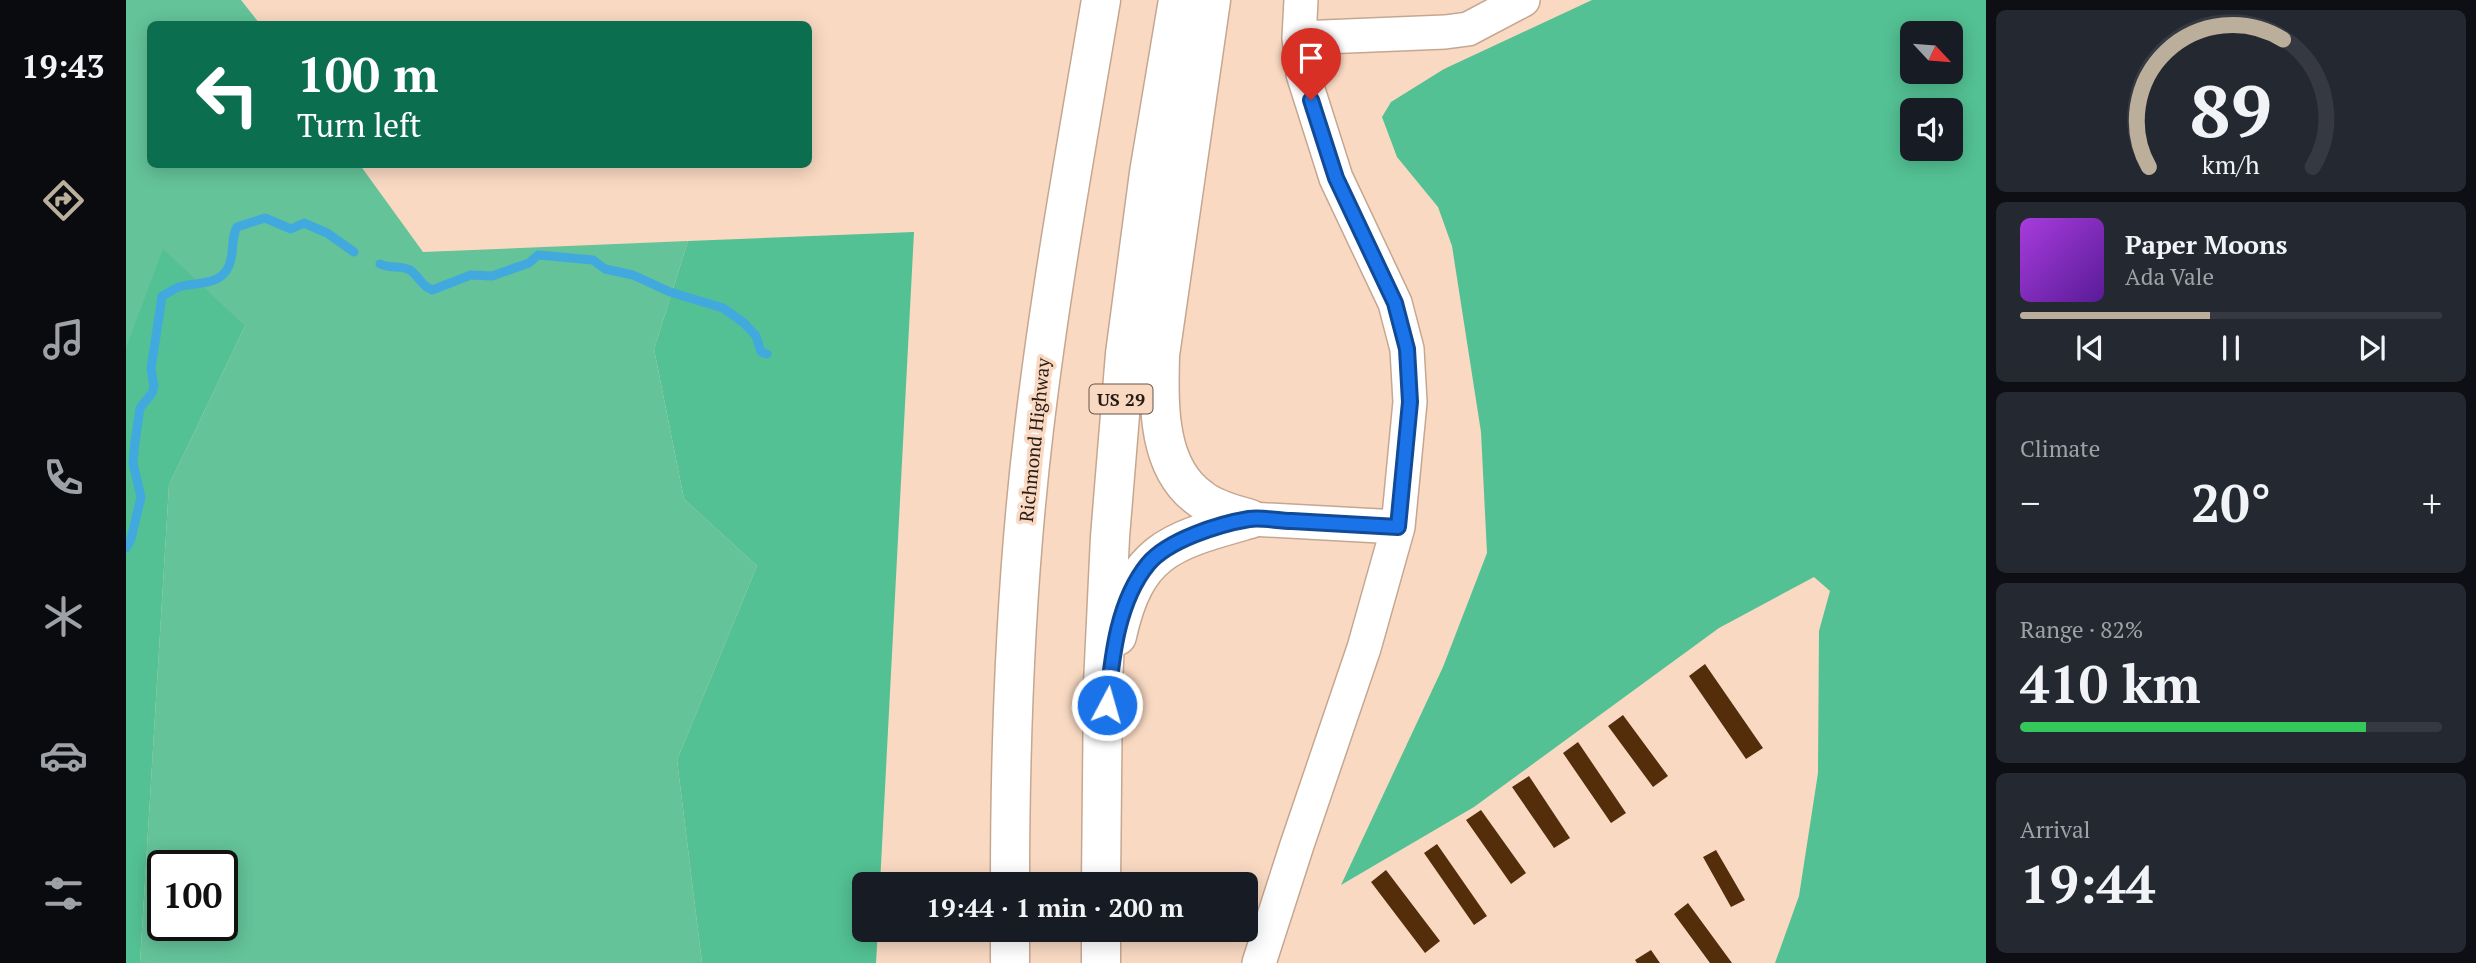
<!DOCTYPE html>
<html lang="en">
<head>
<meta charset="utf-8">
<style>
	body { margin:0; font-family:"PT Serif",serif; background:#242831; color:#f1f3f6; height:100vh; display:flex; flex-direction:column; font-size:26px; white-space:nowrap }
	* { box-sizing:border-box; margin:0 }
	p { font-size:23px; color:#9ea1a6 }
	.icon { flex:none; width:38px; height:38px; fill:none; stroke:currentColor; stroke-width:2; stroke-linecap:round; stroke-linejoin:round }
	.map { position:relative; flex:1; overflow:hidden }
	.side { display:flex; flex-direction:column; gap:10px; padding:10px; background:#0d0f14; width:490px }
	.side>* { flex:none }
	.hud { position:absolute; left:21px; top:21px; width:665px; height:147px; border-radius:10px; box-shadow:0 4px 18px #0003; background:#0b6e4f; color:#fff; overflow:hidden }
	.needle { width:46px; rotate:116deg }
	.fabs { position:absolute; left:1774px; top:21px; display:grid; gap:14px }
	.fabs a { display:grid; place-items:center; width:63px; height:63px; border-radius:10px; background:#171b24; box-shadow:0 4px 18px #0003; font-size:35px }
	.speed { position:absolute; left:21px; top:850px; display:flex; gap:14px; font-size:35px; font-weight:700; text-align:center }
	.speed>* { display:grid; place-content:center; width:91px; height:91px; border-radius:50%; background:#171b24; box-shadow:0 4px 18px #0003; line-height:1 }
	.speed .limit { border:4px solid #111; border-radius:10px; background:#fff; color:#111 }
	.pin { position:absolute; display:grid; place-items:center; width:60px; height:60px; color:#fff; margin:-72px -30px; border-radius:50% 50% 50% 0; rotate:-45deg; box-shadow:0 0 7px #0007 }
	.pin .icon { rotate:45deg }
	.me { position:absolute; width:77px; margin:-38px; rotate:6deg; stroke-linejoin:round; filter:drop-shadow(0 0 5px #0008) }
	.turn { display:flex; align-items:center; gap:24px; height:147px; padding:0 35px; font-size:32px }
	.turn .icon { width:91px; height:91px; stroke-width:2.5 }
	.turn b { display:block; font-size:49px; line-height:60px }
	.big { font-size:52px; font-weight:700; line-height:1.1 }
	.side .widget { flex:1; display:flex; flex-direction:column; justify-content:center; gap:10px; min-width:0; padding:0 24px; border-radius:10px; background:#242831 }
	.side .dial { align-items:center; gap:0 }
	.dial svg { height:182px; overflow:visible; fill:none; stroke:#363941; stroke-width:7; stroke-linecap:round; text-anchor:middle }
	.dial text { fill:#f1f3f6; stroke:none }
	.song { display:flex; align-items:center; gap:21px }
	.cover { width:84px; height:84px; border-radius:10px; background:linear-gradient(135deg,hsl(280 70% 55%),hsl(270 70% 35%)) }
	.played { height:7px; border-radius:4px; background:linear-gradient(90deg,#bbaf9c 45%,#363941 45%) }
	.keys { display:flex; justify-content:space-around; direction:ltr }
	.heat { display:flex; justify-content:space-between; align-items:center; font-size:38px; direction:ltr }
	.charge { height:10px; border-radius:5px; background:linear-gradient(90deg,#34c759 82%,#363941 0) }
	.trip { position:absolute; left:726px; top:872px; width:406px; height:70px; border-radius:10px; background:#171b24; box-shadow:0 4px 18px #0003; font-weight:700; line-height:70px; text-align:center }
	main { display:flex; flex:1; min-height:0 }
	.menu { display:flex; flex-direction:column; width:126px; justify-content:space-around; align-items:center; background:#090b0e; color:#9ea1a6 }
	.menu .icon { width:49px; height:49px }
	.menu .active { color:#bbaf9c }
	.menu b { font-size:32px; color:#f1f3f6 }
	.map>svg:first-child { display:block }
	.green { fill:#64c399; fill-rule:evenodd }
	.forest { fill:#53c193; fill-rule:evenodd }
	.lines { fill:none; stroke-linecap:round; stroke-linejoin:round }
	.stream { stroke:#42a9df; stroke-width:9 }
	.building { fill:#542d0a }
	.minor-casing { stroke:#c5a791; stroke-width:36 }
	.highway-casing { stroke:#c5a791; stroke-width:41 }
	.minor { stroke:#fff; stroke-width:33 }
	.highway { stroke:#fff; stroke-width:38 }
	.route-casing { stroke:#114b97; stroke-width:18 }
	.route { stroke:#1a73e8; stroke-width:12 }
	.labels { text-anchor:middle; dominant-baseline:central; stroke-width:7; stroke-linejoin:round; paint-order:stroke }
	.shield { fill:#f9d9c2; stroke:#665448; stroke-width:2 }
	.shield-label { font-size:18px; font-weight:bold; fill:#271b13 }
	.street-label { font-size:19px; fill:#271b13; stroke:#f9d9c2 }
</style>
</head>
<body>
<main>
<nav class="menu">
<b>19:43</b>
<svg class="icon active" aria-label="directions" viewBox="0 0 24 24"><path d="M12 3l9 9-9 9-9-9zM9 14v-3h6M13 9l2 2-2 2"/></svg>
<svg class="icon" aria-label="music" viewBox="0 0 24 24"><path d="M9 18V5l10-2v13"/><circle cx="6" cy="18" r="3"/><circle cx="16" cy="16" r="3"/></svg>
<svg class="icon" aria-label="phone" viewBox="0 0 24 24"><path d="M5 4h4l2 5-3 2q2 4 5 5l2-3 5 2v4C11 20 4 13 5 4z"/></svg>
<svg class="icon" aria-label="climate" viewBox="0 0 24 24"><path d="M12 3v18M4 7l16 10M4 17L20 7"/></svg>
<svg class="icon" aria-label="car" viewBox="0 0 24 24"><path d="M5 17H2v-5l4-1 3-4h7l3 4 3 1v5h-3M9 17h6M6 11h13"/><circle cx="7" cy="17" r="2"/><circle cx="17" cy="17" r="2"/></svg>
<svg class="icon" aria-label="filters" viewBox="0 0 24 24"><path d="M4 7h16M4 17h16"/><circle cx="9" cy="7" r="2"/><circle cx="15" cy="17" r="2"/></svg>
</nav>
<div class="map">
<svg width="1860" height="963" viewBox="0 0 1860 963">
	<rect width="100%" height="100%" fill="#f9d9c2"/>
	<!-- green -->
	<path class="green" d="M0,0H115L134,24H24V164L234,165L297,252L562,241L528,349L558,499L631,566L551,760L576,963H14L43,485L119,326L0,348ZM37,866H96V926H37Z"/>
	<!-- forest -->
	<path class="forest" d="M1466,0H1860V963H1649L1673,896L1692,773L1693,631L1704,591L1688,577L1593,628L1348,807L1215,885L1317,667L1361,553L1355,432L1326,246L1312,207L1271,157L1256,117L1265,102L1318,69ZM1787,33H1825V72H1787ZM1787,110H1825V149H1787Z
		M788,232L754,884H738V929H752L750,963H576L551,760L631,566L558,499L528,349L562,241Z
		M37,249L119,326L43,485L14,963H0V348Z"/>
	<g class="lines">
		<!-- stream -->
		<path class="stream" d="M254,264C264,269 274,265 284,270C293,276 295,286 306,290L345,275L366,276L403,263L412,255L467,260L479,269L507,275L544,292L597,308L618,323L630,336L635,352L641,354
			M0,548L5,539L15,497L7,463L9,442L14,408L26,393L28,386L25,369L36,296C43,293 48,288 56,286C76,282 100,285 105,259C108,247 105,238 111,227L139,218L165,229L178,223L201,233L228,252"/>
	</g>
	<!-- building -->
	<path class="building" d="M1579,664L1637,748L1620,759L1563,676Z
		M1497,715L1542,776L1527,787L1482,726Z
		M1452,742L1500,813L1485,823L1437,753Z
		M1403,776L1444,838L1428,848L1386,787Z
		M1355,810L1400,873L1385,884L1340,820Z
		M1311,844L1361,916L1348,925L1298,853Z
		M1590,850L1619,900L1605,907L1577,857Z
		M1260,870L1314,941L1299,953L1245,882Z
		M1562,903L1606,963H1584L1548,914Z
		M1525,950L1534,963H1511L1509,960Z"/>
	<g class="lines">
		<!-- minor casing -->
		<g class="minor-casing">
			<path id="minor" d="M1173,38L1319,32L1342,29L1397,0
				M1124,519L1272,527
				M1133,963L1171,845L1238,648L1272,527L1284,402L1281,349L1269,303L1210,178L1177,74L1173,38L1175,0"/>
		</g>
		<!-- highway casing -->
		<g class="highway-casing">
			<path id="highway" d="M1085,0L1034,355C1033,403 1030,468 1075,499C1089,510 1108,514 1124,519
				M991,636C1010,548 1047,541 1124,519
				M884,884C884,732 890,579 908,429C925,285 951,143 975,0
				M975,884L977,684L984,537L999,354L1023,173L1052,0
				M884,963V929
				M975,963V929"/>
		</g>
		<!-- minor -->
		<use href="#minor" class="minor"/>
		<!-- highway -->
		<use href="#highway" class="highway"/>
	</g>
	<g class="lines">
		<!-- route casing -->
		<g class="route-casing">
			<path id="route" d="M981,705C986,658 991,602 1022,564C1042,540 1093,524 1123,519C1136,517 1152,521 1166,521C1201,523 1237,525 1272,527L1284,402L1281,349L1269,303L1210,178L1185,100"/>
		</g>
		<!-- route -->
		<use href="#route" class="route"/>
	</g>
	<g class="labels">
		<!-- shield labels -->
		<rect class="shield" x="963.5" y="384.5" width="63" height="29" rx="5"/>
		<g class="shield-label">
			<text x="995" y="399">US 29</text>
		</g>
		<!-- street labels -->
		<g class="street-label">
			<text transform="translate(908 440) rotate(-84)">Richmond Highway</text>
		</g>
	</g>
</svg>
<div class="fabs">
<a><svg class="needle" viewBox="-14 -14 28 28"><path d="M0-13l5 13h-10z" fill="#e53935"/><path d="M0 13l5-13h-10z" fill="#9ea1a6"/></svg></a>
<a><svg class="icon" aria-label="sound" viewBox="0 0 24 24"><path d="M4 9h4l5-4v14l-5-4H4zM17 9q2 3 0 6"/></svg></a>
</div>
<div class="speed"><div class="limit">100</div></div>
<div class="pin" style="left:1185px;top:100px;background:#d93025"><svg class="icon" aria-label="arrive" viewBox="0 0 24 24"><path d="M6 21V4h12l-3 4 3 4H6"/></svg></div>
<svg class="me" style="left:981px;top:705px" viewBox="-20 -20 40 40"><circle r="17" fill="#1a73e8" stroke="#fff" stroke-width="3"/><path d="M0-11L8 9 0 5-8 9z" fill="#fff"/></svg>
<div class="trip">19:44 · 1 min · 200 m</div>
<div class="hud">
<div class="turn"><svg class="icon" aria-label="left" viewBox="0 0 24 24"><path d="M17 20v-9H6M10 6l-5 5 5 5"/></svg><div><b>100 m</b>Turn left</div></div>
</div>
</div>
<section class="side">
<div class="widget dial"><svg viewBox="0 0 100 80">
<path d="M14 69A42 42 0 1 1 86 69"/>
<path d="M14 69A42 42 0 0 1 73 13" stroke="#bbaf9c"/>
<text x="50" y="56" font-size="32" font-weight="700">89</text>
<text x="50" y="72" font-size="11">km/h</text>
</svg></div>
<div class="widget">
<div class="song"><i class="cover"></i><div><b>Paper Moons</b><p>Ada Vale</p></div></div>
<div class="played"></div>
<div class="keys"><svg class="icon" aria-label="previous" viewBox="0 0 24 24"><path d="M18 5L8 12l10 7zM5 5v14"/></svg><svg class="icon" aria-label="pause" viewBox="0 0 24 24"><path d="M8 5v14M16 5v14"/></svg><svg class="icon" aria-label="next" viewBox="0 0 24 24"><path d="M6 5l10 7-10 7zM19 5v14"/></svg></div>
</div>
<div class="widget"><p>Climate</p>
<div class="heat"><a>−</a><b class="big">20°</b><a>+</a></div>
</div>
<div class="widget"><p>Range · 82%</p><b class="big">410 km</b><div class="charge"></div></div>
<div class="widget"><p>Arrival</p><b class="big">19:44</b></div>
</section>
</main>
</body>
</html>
